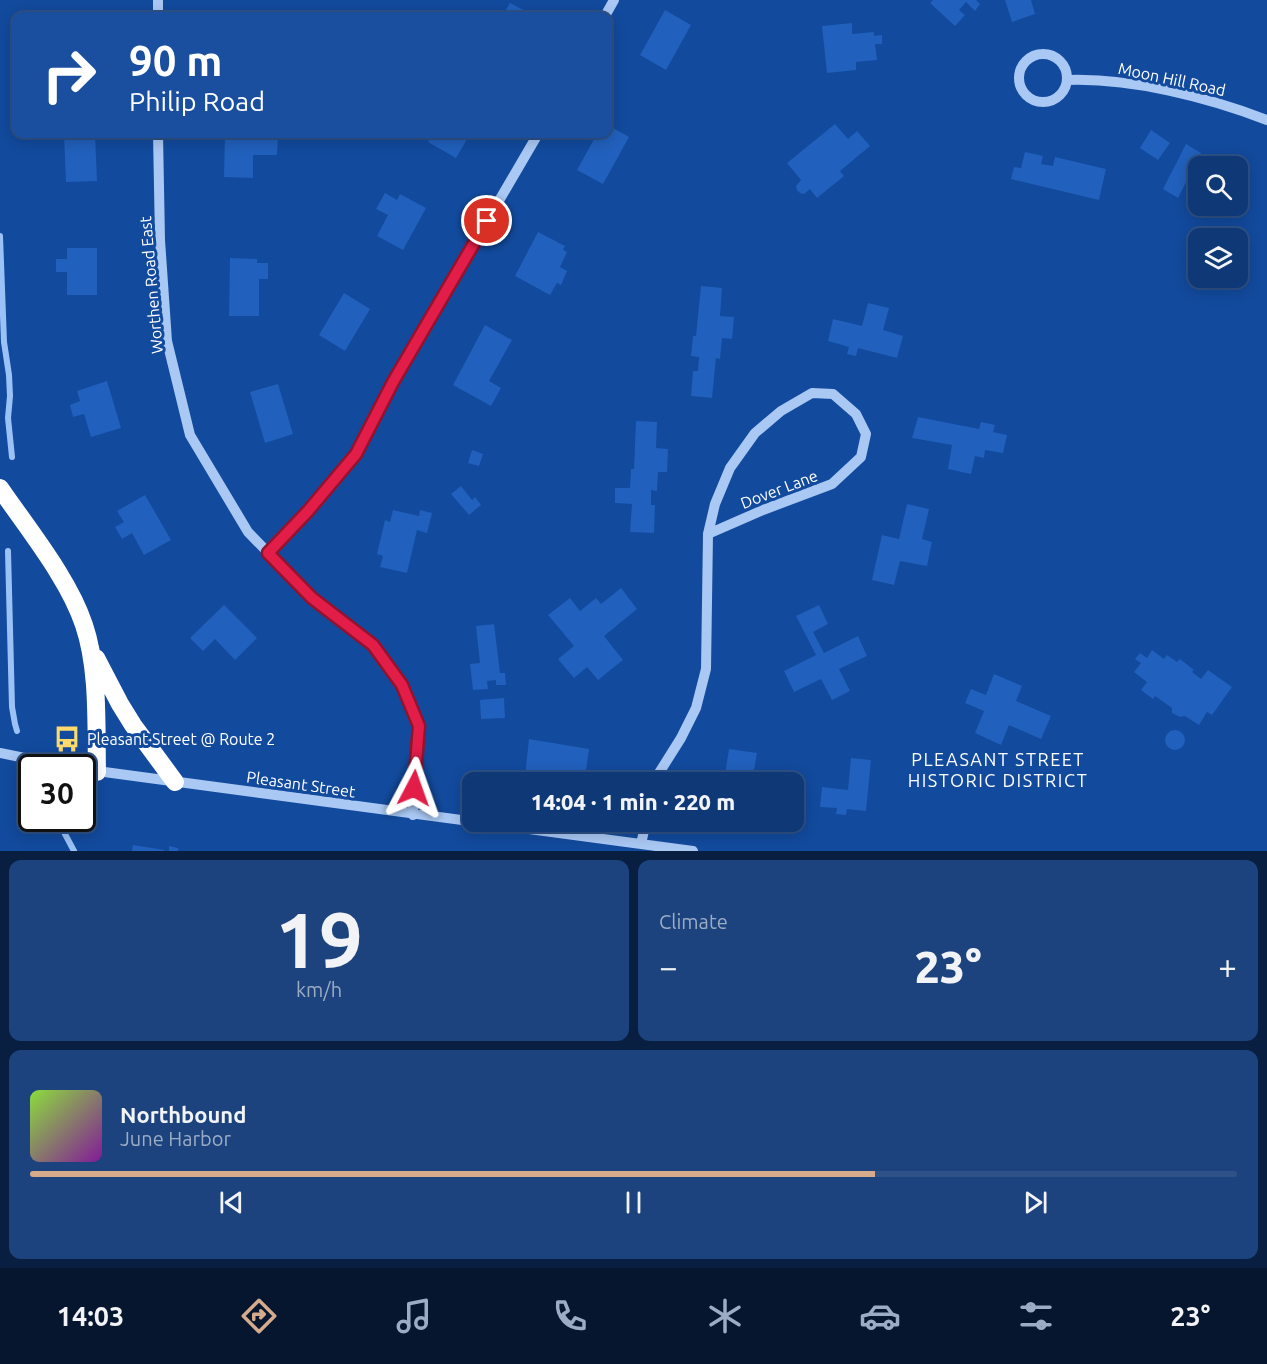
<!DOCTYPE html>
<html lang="en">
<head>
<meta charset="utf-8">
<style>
	body { margin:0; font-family:Ubuntu,sans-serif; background:#1c437e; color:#f1f3f6; height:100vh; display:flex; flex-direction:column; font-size:22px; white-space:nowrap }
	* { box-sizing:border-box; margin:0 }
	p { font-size:20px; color:#9bacc5 }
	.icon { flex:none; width:33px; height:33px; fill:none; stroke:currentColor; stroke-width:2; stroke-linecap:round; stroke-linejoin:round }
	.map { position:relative; height:851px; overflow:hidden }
	.panel { display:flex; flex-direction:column; gap:9px; padding:9px; background:#081f41; flex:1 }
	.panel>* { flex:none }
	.hud { position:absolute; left:12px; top:12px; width:600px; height:126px; border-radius:12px; box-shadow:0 3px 15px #0003,0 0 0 2px #2e5288; background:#1a4fa0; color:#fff; overflow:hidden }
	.fabs { position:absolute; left:1188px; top:156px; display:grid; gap:12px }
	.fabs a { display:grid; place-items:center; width:60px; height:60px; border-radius:12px; background:#0e3876; box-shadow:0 3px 15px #0003,0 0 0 2px #2e5288; font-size:30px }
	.speed { position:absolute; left:18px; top:754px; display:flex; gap:12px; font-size:30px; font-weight:700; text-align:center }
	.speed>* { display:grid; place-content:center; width:78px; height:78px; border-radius:50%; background:#0e3876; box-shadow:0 3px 15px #0003,0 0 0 2px #2e5288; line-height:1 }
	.speed .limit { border:3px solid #111; border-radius:9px; background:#fff; color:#111 }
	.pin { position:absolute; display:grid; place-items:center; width:51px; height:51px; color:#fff; margin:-26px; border:3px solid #fff; border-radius:50%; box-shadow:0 2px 6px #0007 }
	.me { position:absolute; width:66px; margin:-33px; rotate:4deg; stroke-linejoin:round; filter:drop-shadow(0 0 4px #0008) }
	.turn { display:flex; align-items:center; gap:21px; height:126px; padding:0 18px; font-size:27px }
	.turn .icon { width:78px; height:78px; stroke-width:2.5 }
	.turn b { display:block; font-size:42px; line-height:51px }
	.big { font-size:45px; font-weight:800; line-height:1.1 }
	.panel .card { flex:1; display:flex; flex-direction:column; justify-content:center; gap:9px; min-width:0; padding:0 21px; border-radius:12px; background:#1c437e }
	.panel .dial { align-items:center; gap:0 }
	.dial b { font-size:78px; line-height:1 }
	.song { display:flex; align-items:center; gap:18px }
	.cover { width:72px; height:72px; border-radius:9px; background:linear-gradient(135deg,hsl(90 70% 55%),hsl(290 70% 35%)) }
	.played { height:6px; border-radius:3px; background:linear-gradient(90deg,#d6ab8b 70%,#2e5288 70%) }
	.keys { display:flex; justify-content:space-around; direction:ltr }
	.heat { display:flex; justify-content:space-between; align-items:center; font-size:33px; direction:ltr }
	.panel .tiles { flex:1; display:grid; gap:9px; grid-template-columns:1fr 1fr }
	.card:last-child { grid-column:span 2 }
	.trip { position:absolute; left:462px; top:772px; width:342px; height:60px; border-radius:12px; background:#0e3876; box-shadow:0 3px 15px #0003,0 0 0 2px #2e5288; font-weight:800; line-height:60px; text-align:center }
	.menu { display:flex; height:96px; justify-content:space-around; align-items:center; background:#06162f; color:#9bacc5 }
	.menu .icon { width:42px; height:42px }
	.menu .on { color:#d6ab8b }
	.menu b { font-size:27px; color:#f1f3f6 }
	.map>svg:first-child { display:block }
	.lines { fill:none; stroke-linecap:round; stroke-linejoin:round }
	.stream { stroke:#9bc2f7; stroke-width:6 }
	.building { fill:#2160bc }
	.minor { stroke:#a9c8f4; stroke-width:10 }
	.highway { stroke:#fff; stroke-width:18 }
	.route-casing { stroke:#92132f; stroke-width:15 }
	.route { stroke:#e11d48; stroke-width:10 }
	.labels { text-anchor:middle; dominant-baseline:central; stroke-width:6; stroke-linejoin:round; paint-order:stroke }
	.street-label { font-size:16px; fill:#fff; stroke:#124a9d }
	.poi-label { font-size:16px; fill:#fff; stroke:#124a9d; text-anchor:start }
	.neighbourhood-label { font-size:18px; letter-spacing:1.5px; fill:#fff; stroke:#124a9d }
</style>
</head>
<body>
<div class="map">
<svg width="1267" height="851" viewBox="0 0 1267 851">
	<rect width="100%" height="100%" fill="#124a9d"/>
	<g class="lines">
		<!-- stream -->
		<path class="stream" d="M0,236L4,342L9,375L10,396L8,418L12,457
			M8,551L12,707L15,724L17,731
			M57,819L74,851"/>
	</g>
	<!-- building -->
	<path class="building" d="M933,0H976L980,4L975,11L966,2L959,10L965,15L955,26L930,3Z
		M1005,0H1031L1035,14L1012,22Z
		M510,3L535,16H502Z
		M665,10L691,25L666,70L640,55Z
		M852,23V34L874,32V36L882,35V44H875L877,60L856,62V70L827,73L822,26Z
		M835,124L848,139L857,131L870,146L840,171L844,176L817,198L810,189L804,194L800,193L797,190L796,186L801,180L787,163Z
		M608,125L629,137L603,184L577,170L597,134H608Z
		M1151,130L1170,143L1158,160L1140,148Z
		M64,134H95L97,181L66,182Z
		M225,134H278L277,155H253V178L224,177Z
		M433,134H470L456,158L428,142Z
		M1186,144L1201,153L1178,198L1163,189Z
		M1025,152L1043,156L1041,164L1053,166L1055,157L1106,169L1099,200L1011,179L1014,167L1021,168Z
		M385,193L397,200L400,194L426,208L403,250L377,236L388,215L376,209Z
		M538,232L565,246L563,250L567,252L560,267L567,271L561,285L557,283L550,295L515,276Z
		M67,248H97V295H67V272H56V259H67Z
		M230,258L257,259V263H268V279H259V316H229Z
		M701,286L722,288L720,316L734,317L732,339L722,338L720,359L716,358L712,398L691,396L693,371H698L699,357L691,356L693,336H696Z
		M344,293L370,309L345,351L319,335Z
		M868,303L889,308L883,330L903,336L897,358L858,348L856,356L847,354L849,347L828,341L833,319L862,326Z
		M485,325L512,340L489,381L501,388L491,406L453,385Z
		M107,381L121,428L91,437L84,414L73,417L70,405L80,401L77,391Z
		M278,384L293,434L265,443L250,392Z
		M918,417L979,429L981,422L995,425L993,432L1007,435L1003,453L985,450L984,458L975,456L971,474L948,469L952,445L912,438Z
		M636,421L657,422L656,448L668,449L667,472H658L657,491L651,490V505H655L654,533L630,532L632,504L615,503V488H630L631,469H634Z
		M472,450L483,454L479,466L468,463Z
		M461,486L472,500L475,497L481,505L469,515L451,494Z
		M145,495L171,540L144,555L132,533L122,539L115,527L124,522L117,511Z
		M907,504L929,509L922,539L932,542L927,566L900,561L894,585L872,580L882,535L899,539Z
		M393,510L419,516L420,510L432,513L427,533L417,530L407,573L380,567L383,556L377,554L385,520L390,522Z
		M621,588L637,609L604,636L623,660L598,680L587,667L574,678L558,659L574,646L548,615L570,598L580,611L596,598L601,604Z
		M224,605L257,638L235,660L215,639L203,651L190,638Z
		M819,605L828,624L813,632L824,653L858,636L867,656L839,669L850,691L832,700L821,679L794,692L784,671L816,655L796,616Z
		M494,624L500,673H505L506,685H496V680L487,681L488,689L473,690L470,664L480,663L476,626Z
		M1152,650L1164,659L1167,655L1177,662L1180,659L1194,670L1192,672L1201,679L1208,670L1232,687L1212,715L1207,712L1199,725L1185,716L1180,717L1172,713V708L1155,696L1153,699L1141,690L1147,682L1134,672L1141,663L1135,659L1140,653L1147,658Z
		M994,674L1022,686L1016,701L1051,716L1041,739L1009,725L1001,745L975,733L984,711L965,703L971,689L986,695Z
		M504,698L505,718L481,719L480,700Z
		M1165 740a10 10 0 1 1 20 0a10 10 0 1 1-20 0Z
		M529,739L589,749L586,771L595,772L593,783H551V779L525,776Z
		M729,749L757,753L753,776L776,780V783H733L734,775L725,774Z
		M851,758L871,760L866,811L847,809L846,815L836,814L837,808L820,807L822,787L848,790Z
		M133,845L164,850V851H132Z
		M169,846L178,848V851H169Z"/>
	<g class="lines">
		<!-- minor -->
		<path class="minor" d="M158,16V0
			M605,16L614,0
			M1019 78a24 24 0 1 1 48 0a24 24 0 1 1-48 0Z
			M1068,80C1132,78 1207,97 1267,120
			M158,134L160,240L167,341L190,435L248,532L312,598L373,645L402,685L419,726L415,764L413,815
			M268,553L308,511L356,454L393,382L538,134
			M0,753L74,768
			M82,769L693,851
			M656,783L659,773L681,738L696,708L706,669L708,534L715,504L730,468L755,433L781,411L812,393L833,394L856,414L866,434L861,457L832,484L763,510L708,534
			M641,844L646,822"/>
		<!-- highway -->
		<path class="highway" d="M0,488C28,529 69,579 84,625C99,669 96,725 97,772
			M96,658L120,704L133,725L175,782"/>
	</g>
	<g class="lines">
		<!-- route casing -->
		<g class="route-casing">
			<path id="route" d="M414,788L419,726L402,685L373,645L312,598L268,553L308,511L356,454L393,382L487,221"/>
		</g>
		<!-- route -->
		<use href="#route" class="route"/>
	</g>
	<!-- icons -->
	<defs>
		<g id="bus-bare" transform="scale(2.07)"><path d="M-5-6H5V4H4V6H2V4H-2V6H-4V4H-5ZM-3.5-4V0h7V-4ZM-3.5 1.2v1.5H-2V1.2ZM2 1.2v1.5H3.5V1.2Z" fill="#ffda6c" stroke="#124a9d" stroke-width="2.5" paint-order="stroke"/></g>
	</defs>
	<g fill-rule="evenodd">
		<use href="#bus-bare" x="67" y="739"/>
	</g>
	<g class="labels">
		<!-- street labels -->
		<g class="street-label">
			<text transform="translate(1172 79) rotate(12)">Moon Hill Road</text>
			<text transform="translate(151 285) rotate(-95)">Worthen Road East</text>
			<text transform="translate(779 489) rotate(-21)">Dover Lane</text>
			<text transform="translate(301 784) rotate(8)">Pleasant Street</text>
		</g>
		<!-- poi labels -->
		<g class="poi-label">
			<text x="87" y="739">Pleasant Street @ Route 2</text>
		</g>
		<!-- neighbourhood labels -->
		<g class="neighbourhood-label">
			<text x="998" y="759">PLEASANT STREET<tspan x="998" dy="21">HISTORIC DISTRICT</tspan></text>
		</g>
	</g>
</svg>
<div class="fabs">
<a><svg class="icon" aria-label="search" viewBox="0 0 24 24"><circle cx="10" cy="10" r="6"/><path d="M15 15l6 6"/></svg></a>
<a><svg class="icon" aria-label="layers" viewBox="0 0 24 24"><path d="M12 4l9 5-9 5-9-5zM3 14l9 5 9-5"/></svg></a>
</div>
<div class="speed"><div class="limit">30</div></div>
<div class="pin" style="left:487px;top:221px;background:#d93025"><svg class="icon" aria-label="arrive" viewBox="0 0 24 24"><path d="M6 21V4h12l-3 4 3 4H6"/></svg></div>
<svg class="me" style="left:414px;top:788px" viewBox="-20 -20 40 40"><path d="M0-17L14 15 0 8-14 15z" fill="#e11d48" stroke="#fff" stroke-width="4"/></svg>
<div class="trip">14:04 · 1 min · 220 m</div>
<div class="hud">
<div class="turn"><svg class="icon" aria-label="right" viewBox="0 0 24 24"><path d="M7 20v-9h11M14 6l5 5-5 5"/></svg><div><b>90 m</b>Philip Road</div></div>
</div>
</div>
<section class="panel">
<div class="tiles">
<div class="card dial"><b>19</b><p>km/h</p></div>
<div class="card"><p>Climate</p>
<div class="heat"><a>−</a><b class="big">23°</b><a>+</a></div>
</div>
<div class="card">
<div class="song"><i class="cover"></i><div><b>Northbound</b><p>June Harbor</p></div></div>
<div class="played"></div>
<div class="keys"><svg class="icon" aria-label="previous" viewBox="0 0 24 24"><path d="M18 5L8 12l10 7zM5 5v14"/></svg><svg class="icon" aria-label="pause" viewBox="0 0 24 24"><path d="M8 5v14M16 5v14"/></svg><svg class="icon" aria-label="next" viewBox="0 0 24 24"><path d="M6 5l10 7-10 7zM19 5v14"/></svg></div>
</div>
</div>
</section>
<nav class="menu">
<b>14:03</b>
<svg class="icon on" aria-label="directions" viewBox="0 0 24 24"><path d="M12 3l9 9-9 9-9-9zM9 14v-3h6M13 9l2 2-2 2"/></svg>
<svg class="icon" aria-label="music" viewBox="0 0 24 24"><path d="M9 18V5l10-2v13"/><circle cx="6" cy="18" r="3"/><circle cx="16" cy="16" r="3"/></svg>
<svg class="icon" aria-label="phone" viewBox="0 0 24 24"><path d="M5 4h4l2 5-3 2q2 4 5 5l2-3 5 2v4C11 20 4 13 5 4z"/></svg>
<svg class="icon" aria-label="climate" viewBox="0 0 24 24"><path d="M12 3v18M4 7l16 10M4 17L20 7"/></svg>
<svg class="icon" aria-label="car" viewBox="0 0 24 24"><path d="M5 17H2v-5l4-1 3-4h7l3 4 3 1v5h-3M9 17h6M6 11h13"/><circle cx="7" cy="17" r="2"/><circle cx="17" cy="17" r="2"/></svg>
<svg class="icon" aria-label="filters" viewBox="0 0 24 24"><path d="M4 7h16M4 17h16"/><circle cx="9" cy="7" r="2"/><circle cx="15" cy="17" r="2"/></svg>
<b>23°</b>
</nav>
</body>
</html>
